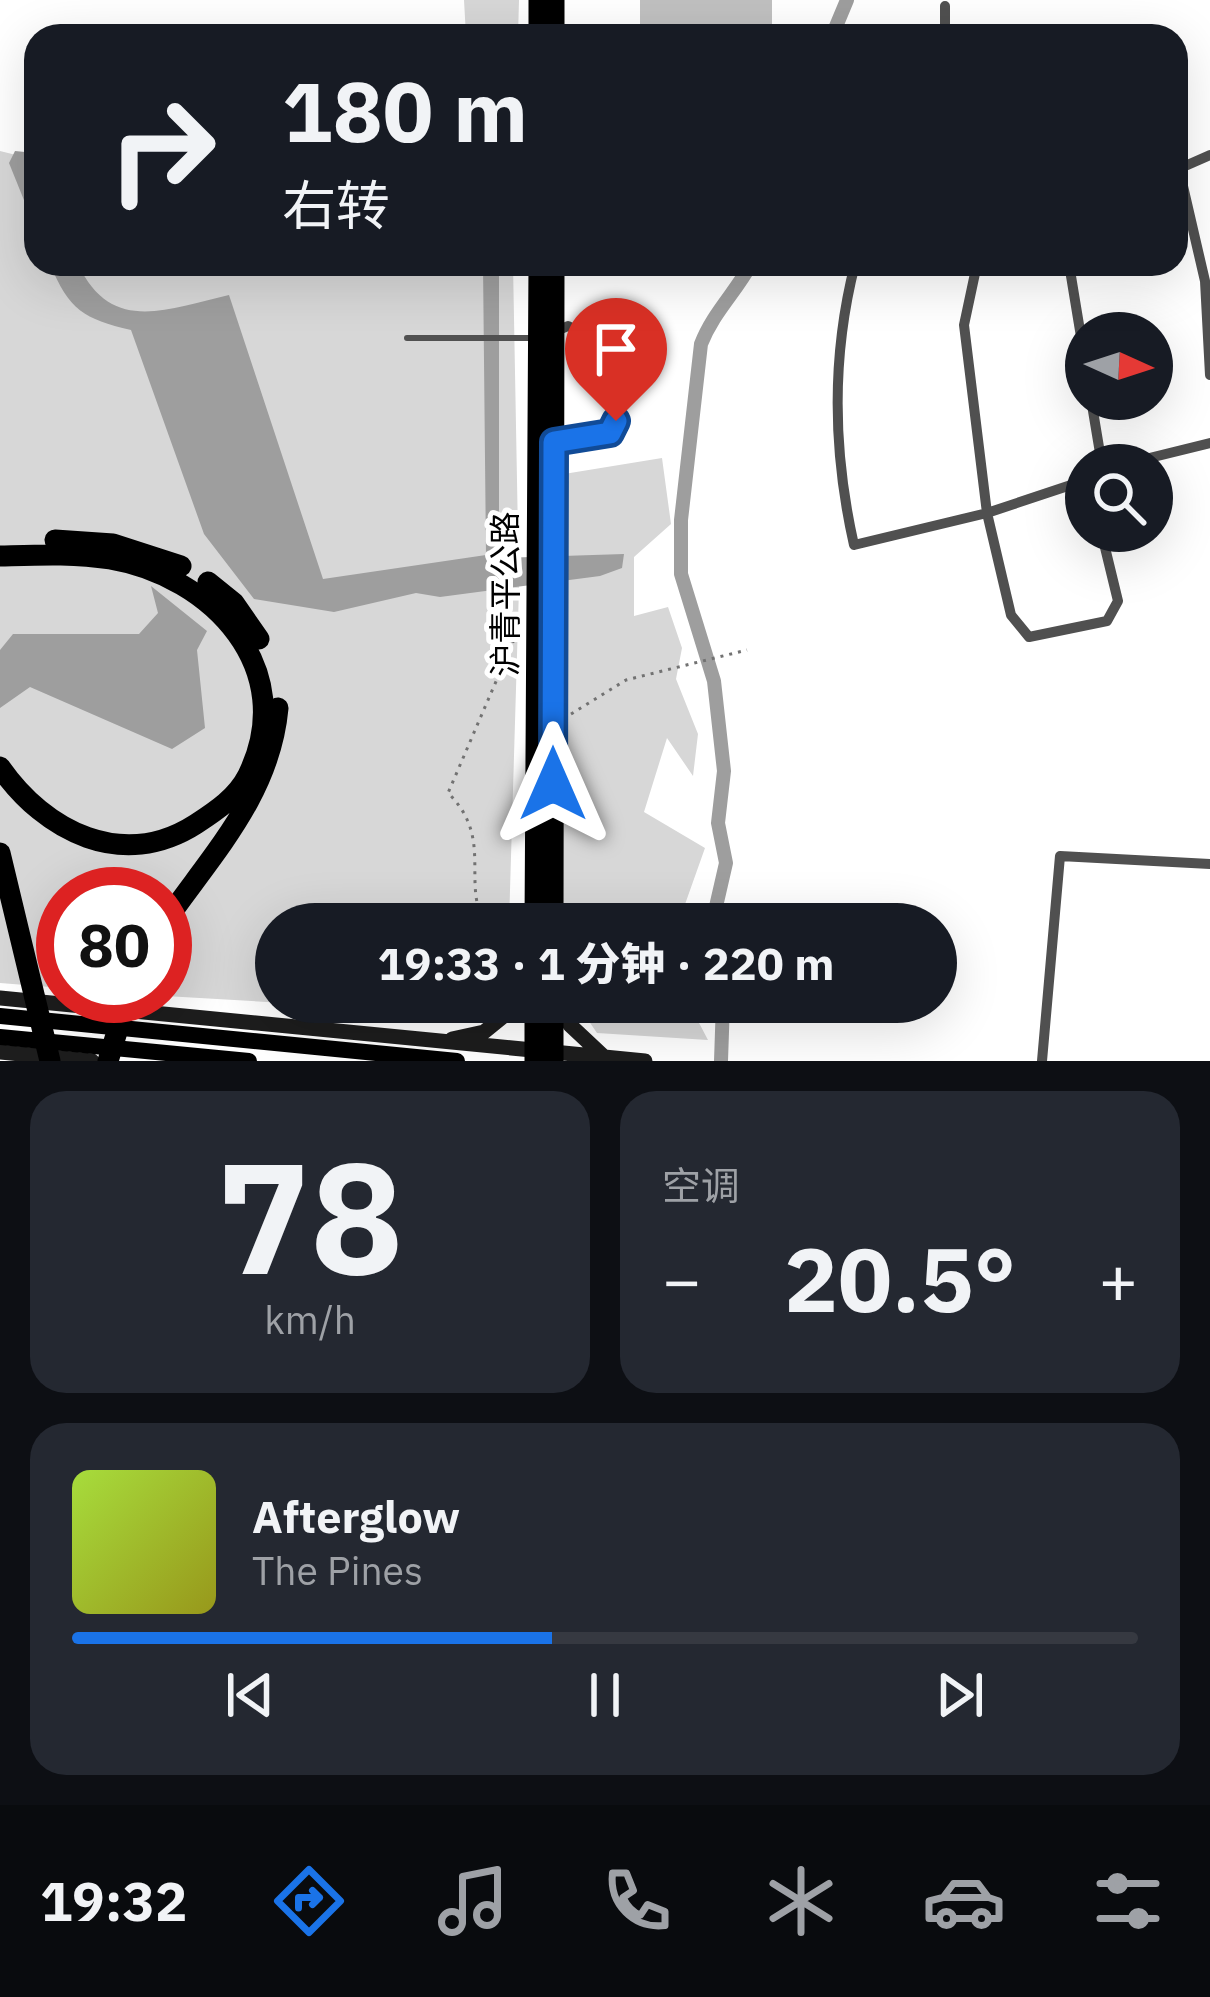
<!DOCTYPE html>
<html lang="zh">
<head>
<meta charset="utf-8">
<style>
	body { margin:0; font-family:"IBM Plex Sans","Noto Sans SC",sans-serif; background:#242831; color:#f1f3f6; height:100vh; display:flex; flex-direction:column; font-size:45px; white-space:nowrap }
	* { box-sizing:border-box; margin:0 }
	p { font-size:39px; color:#9ea1a6 }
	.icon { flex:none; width:66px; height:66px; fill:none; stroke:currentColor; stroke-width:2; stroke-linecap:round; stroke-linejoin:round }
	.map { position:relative; height:1061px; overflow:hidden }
	.side { display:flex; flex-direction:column; gap:30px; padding:30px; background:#0d0f14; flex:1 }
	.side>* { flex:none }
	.guide { position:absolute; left:24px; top:24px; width:1164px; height:252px; border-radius:36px; box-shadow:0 12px 48px #0002; background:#171b24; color:#f1f3f6; overflow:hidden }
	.needle { width:78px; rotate:93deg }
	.controls { position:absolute; left:1065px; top:312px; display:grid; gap:24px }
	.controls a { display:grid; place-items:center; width:108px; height:108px; border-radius:50%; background:#171b24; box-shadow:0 12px 48px #0002; font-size:60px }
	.speed { position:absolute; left:36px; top:867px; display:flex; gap:24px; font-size:60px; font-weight:700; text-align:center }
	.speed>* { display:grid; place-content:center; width:156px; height:156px; border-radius:50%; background:#171b24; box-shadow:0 12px 48px #0002; line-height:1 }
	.speed .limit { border:18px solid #d22; background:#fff; color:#111 }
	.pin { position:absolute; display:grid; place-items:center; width:102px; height:102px; color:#fff; margin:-123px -51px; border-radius:50% 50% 50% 0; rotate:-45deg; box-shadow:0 0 12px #0007 }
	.pin .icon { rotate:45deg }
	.me { position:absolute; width:132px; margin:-66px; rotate:0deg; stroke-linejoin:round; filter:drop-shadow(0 0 9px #0008) }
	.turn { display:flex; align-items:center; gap:42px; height:252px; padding:0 60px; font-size:54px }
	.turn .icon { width:156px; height:156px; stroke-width:2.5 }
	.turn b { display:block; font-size:84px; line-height:102px }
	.big { font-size:90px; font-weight:800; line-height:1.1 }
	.side .widget { flex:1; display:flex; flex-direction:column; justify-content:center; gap:18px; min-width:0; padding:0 42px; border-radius:36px; background:#242831 }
	.side .dial { align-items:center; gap:0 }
	.dial b { font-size:156px; line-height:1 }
	.song { display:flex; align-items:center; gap:36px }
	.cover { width:144px; height:144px; border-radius:18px; background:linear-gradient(135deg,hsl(80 70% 55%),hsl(60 70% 35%)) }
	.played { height:12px; border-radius:6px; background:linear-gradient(90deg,#1a73e8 45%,#363941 45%) }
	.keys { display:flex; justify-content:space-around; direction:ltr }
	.heat { display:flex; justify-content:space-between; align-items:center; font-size:66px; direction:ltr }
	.side .tiles { flex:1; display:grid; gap:30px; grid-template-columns:1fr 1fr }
	.widget:last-child { grid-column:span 2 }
	.trip { position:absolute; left:255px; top:903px; width:702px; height:120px; border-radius:60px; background:#171b24; box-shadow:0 12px 48px #0002; font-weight:800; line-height:120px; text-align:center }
	.tab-bar { display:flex; height:192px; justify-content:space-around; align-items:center; background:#090b0e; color:#9ea1a6 }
	.tab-bar .icon { width:84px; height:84px }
	.tab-bar .selected { color:#1a73e8 }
	.tab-bar b { font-size:54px; color:#f1f3f6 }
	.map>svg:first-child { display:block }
	.green { fill:#d7d7d7 }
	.water { fill:#9e9e9e }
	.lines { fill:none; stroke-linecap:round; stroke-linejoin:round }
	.canal { stroke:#9e9e9e; stroke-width:14 }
	.building { fill:#c0c0c0 }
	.path { stroke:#727272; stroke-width:3; stroke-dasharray:3 6; stroke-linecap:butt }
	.lane { stroke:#505050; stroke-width:6 }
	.street { stroke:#505050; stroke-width:10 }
	.secondary { stroke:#1d1d1d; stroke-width:15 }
	.primary { stroke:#000; stroke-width:16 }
	.highway { stroke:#000; stroke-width:21 }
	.route-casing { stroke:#114b97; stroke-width:30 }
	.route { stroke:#1a73e8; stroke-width:21 }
	.labels { text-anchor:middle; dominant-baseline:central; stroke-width:10; stroke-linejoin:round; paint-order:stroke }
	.street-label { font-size:33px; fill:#000; stroke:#fff }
</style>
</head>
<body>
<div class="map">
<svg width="1210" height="1061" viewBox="0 0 1210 1061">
	<rect width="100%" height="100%" fill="#fff"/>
	<!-- green -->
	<path class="green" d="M464,0H519L518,36H466Z
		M0,151L36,160V264H513L519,588L509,924H276V1002H489L471,1014L165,996V894H63V988L0,983Z
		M662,458L671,524L634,557V616L668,607L682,648L676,679L698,734L693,776L667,738L644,812L705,848L678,924H562L564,474Z
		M576,1002H688L708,1040L597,1033Z"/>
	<!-- water -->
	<path class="water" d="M15,151L25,152L36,175V230L9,163Z
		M50,264H78C111,335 167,309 229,295L323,579L486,555L483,264H499V558L624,554L622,568L600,576L440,597L416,593L334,612L254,599L204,534L131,330C84,319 69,310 50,264Z
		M151,586L207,631L197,650L205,728L172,749L30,687L0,708V650L13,634H139L158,613Z"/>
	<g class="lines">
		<!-- canal -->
		<path class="canal" d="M832,36L847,0
			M712,924L726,863L718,823L724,771L714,681L681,574V520L701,344C713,313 735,293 751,264
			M721,1061L723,1002"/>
	</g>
	<!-- building -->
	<path class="building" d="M640,0H772V33L640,36Z"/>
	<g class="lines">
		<!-- path -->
		<path class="path" d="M571,714L626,680L747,650
			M518,914L491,920L481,916C465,876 491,835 448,793L519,628"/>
		<!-- lane -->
		<path class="lane" d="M407,338H535"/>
		<!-- street -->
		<path class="street" d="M945,36V6
			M1179,169L1205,281L1210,375
			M1176,170L1210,155
			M855,264C831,358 833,452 854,545L987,513L1086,480
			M977,264L964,325L987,513L1011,615L1029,637L1107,621L1118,601L1101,531
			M1069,264L1086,367
			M552,333L568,326L581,332C602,372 629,377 614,431L554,442
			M1091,399L1102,465
			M1121,465L1210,443
			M1042,1061L1060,856L1210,864"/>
		<!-- secondary -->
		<path class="secondary" d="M0,998L645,1061
			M558,1002L570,1025L602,1055
			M452,1039L484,1032L521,1002
			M0,1052L92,1061"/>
		<!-- primary -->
		<path class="primary" d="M0,1016L457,1061
			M0,1037L249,1061"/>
		<!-- highway -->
		<path class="highway" d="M539,36V0
			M554,36V0
			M55,540L113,544L181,566
			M0,556C36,555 74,553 110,559C212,576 300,669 248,775C237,797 216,811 196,824C123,871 45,832 0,767
			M208,582L234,603L259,639
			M0,853L50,1061
			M165,922C213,853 270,795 278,708
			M535,924L539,264
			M553,924L554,264
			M535,1002V1061
			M108,1061L128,996
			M553,1061V1002"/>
	</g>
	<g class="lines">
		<!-- route casing -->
		<g class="route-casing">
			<path id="route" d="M553,784L554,442L610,433L616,421"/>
		</g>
		<!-- route -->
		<use href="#route" class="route"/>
	</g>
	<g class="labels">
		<!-- street labels -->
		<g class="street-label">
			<text transform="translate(504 594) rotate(-90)">沪青平公路</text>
		</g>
	</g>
</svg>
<div class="controls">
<a><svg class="needle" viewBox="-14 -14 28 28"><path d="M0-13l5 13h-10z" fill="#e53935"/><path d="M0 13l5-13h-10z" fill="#9ea1a6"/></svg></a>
<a><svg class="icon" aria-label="search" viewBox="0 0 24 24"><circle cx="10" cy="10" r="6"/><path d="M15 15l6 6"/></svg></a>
</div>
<div class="speed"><div class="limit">80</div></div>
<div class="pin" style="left:616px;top:421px;background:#d93025"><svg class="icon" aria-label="arrive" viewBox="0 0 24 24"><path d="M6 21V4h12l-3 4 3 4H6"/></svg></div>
<svg class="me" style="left:553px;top:784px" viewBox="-20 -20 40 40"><path d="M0-17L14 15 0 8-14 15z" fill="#1a73e8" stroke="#fff" stroke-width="4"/></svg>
<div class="trip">19:33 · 1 分钟 · 220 m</div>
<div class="guide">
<div class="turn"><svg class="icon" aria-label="right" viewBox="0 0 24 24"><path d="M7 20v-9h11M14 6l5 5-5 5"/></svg><div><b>180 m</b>右转</div></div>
</div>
</div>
<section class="side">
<div class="tiles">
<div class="widget dial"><b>78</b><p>km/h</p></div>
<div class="widget"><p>空调</p>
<div class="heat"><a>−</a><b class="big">20.5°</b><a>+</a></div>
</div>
<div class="widget">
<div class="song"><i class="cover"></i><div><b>Afterglow</b><p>The Pines</p></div></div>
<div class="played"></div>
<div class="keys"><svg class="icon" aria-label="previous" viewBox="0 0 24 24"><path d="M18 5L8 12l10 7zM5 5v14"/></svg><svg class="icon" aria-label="pause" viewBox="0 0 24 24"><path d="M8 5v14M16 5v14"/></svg><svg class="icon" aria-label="next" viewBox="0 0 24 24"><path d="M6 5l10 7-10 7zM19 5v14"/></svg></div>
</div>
</div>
</section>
<nav class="tab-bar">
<b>19:32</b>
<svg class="icon selected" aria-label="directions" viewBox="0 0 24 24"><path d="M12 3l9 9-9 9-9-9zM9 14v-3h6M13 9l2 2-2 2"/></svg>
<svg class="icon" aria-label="music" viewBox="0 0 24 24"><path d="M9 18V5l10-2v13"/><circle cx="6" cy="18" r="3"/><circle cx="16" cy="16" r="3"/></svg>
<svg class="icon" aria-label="phone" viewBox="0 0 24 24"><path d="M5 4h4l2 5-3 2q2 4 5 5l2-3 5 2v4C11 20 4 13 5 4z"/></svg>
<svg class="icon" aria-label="climate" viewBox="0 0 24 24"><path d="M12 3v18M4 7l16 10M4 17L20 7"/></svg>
<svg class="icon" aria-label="car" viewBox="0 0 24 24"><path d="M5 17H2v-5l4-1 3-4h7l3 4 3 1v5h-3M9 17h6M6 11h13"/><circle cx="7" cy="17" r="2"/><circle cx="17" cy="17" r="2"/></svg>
<svg class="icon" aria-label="filters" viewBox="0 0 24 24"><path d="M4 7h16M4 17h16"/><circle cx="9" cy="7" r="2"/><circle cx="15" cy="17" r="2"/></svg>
</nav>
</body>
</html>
